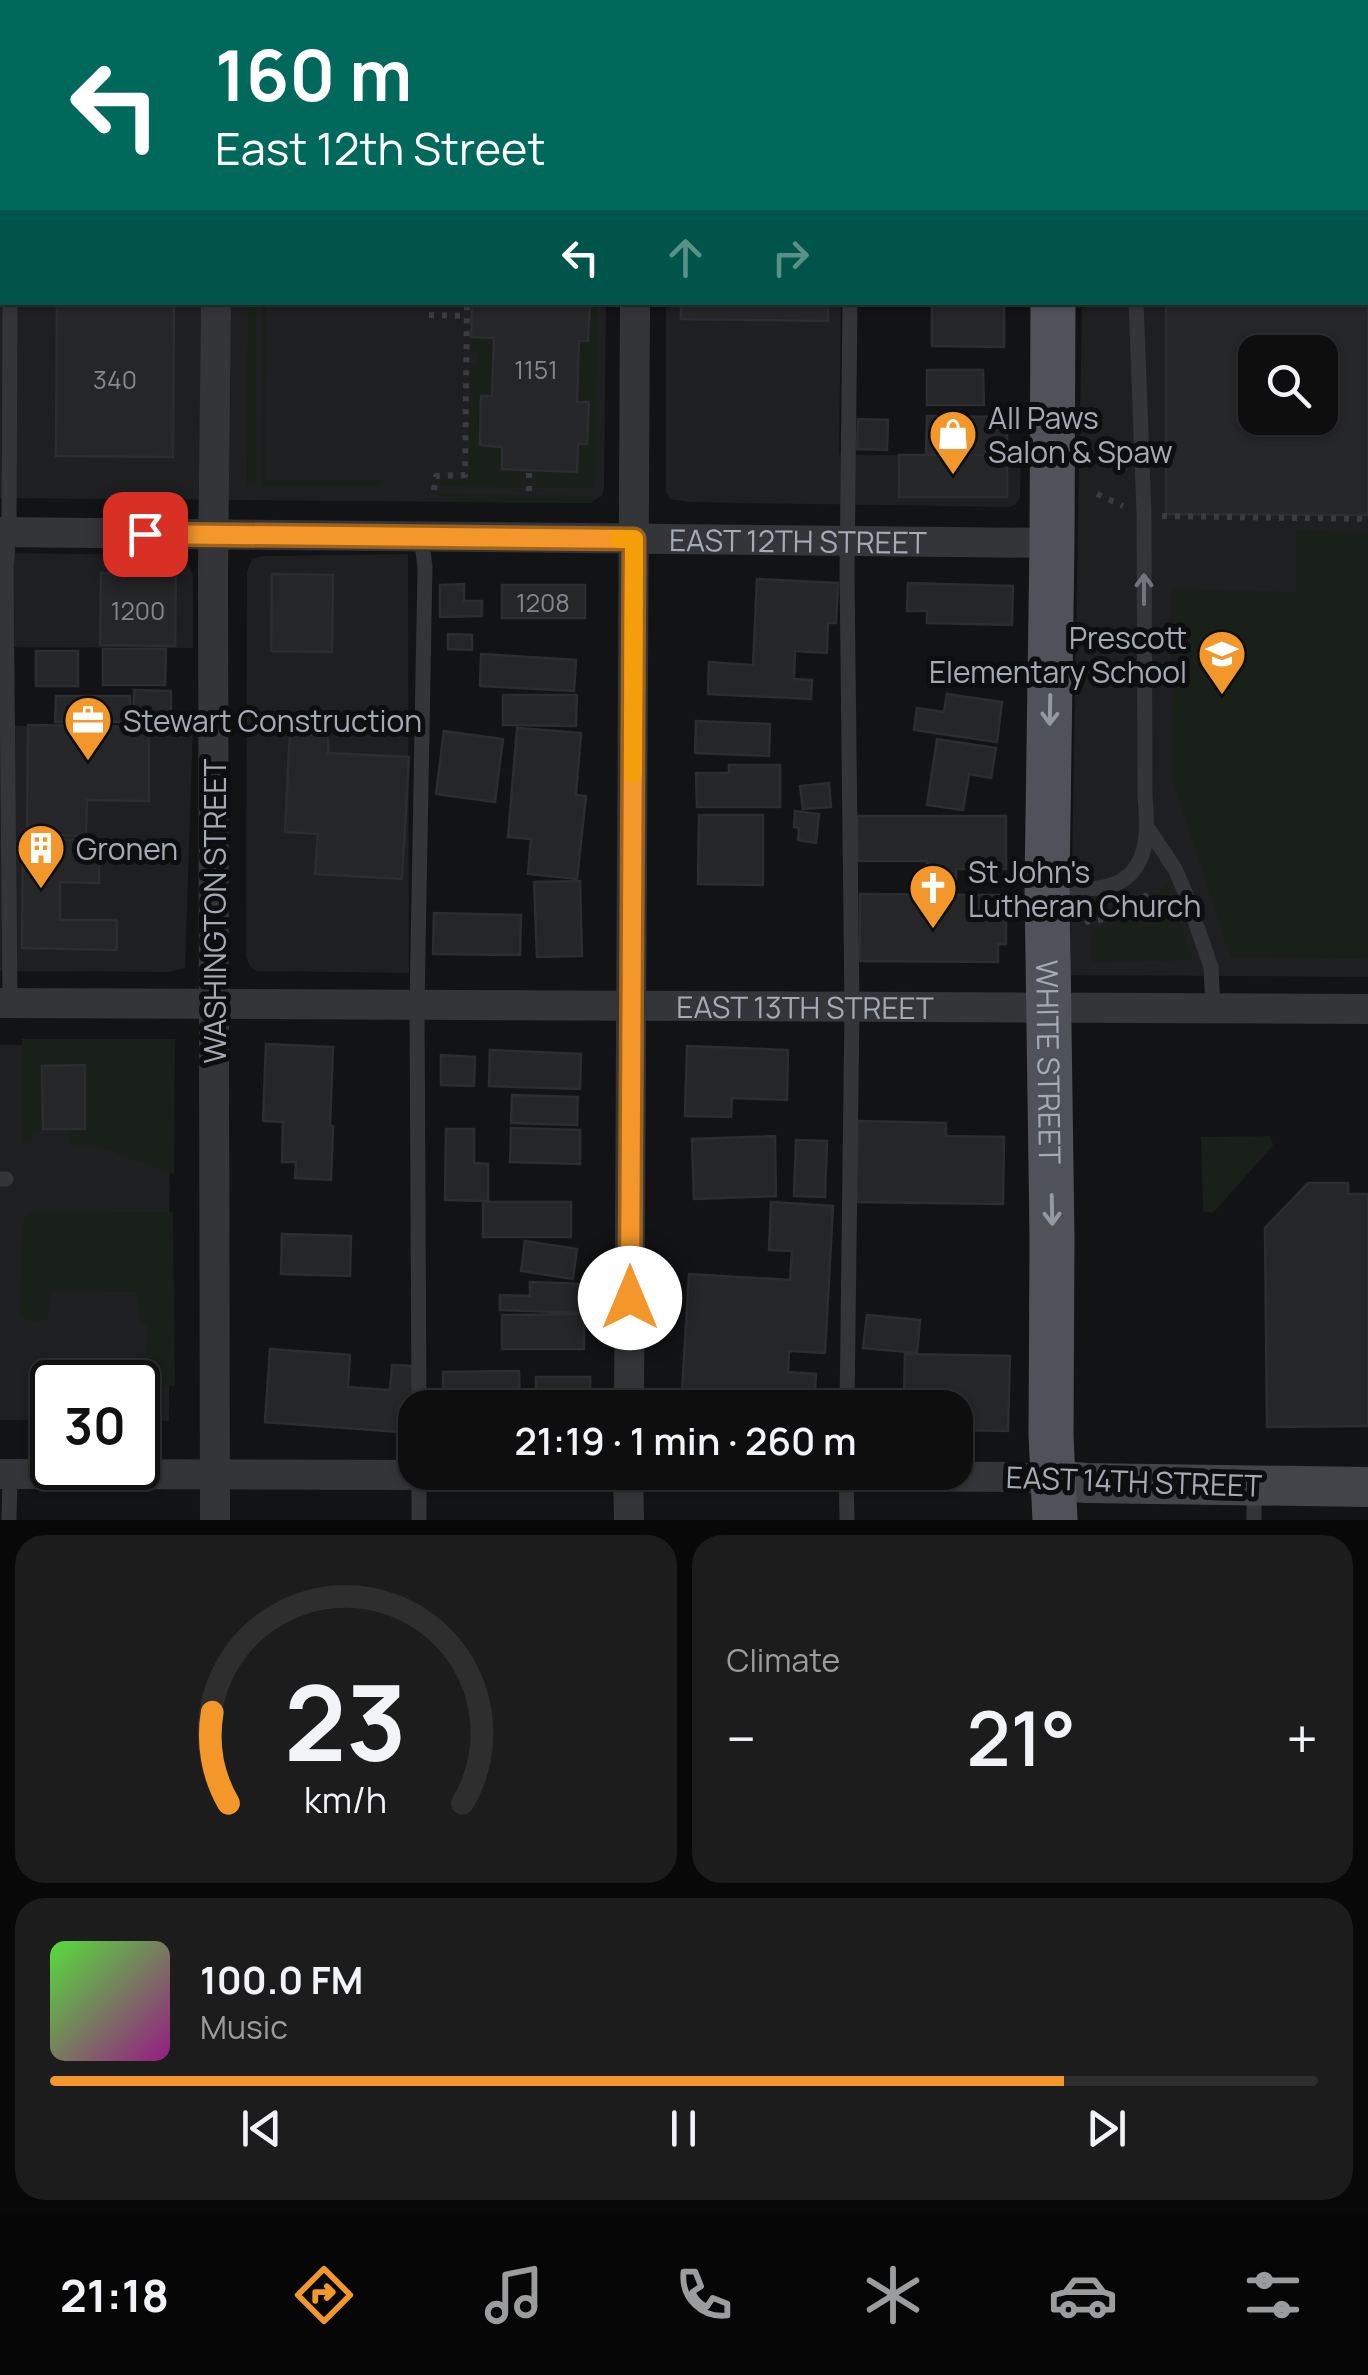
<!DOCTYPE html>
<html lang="en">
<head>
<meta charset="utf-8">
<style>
	body { margin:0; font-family:Manrope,sans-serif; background:#1c1c1d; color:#f1f3f6; height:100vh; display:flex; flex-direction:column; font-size:38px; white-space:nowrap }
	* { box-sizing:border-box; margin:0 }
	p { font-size:32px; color:#9b9c9e }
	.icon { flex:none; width:55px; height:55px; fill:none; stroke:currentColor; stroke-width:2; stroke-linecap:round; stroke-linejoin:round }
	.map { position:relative; height:1520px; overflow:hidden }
	.panel { display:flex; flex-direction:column; gap:15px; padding:15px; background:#080808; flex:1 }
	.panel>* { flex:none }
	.top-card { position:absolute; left:0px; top:0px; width:1370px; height:305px; box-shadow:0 2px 8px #0004,0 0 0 2px #2e2e2f; background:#00695c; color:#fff; overflow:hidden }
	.tools { position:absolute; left:1238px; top:335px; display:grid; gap:20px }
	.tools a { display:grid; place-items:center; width:100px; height:100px; border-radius:20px; background:#0e0e0f; box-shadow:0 2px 8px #0004,0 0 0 2px #2e2e2f; font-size:50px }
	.speed { position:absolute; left:30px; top:1360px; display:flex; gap:20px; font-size:50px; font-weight:700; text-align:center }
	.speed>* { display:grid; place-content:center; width:130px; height:130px; border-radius:50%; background:#0e0e0f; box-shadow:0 2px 8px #0004,0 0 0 2px #2e2e2f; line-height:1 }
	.speed .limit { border:5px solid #111; border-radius:15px; background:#fff; color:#111 }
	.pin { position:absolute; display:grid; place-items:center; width:85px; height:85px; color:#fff; margin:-42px; border-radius:20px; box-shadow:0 5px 15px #0006 }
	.me { position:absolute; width:110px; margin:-55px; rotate:0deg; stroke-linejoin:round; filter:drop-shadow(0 0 8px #0008) }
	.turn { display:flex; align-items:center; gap:35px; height:210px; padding:0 50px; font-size:45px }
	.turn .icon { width:130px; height:130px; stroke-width:2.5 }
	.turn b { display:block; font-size:70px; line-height:85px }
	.lanes { display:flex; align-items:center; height:95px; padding:0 50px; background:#0003; justify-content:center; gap:50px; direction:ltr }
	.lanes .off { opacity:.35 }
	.big { font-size:75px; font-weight:600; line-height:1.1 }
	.panel .tile { flex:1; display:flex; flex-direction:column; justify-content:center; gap:15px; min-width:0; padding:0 35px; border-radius:30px; background:#1c1c1d }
	.panel .dial { align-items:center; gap:0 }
	.dial svg { height:260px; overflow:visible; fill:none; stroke:#2e2e2f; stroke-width:7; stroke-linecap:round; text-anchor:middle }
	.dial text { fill:#f1f3f6; stroke:none }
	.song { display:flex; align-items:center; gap:30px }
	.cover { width:120px; height:120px; border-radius:15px; background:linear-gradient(135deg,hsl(110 70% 55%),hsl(310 70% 35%)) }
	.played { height:10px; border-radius:5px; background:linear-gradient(90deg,#f3972b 80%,#2e2e2f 80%) }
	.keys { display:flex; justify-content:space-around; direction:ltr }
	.heat { display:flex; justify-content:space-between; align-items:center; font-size:55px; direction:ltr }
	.panel .tiles { flex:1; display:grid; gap:15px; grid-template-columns:1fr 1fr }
	.tile:last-child { grid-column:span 2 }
	.trip { position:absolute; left:398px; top:1390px; width:575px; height:100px; border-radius:30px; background:#0e0e0f; box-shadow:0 2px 8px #0004,0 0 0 2px #2e2e2f; font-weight:600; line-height:100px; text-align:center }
	.dock { display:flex; height:160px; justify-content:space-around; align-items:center; background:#060606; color:#9b9c9e }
	.dock .icon { width:70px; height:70px }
	.dock .active { color:#f3972b }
	.dock b { font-size:45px; color:#f1f3f6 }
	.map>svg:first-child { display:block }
	.built { fill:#1e1f21; fill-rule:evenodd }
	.green { fill:#191f19 }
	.building { fill:#252628; stroke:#2c2d30; stroke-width:2.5; fill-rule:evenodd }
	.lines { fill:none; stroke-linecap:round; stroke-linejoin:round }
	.path { stroke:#393c40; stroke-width:6; stroke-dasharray:5 8; stroke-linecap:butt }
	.service { stroke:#333539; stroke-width:15 }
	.pedestrian { stroke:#333539; stroke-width:22 }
	.minor { stroke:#333539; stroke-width:30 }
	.tertiary { stroke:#333539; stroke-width:35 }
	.secondary { stroke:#414449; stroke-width:40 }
	.primary { stroke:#4f5258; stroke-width:45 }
	.oneway { stroke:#71767d }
	.oneway2 { stroke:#9399a2 }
	.route-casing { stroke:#9e621c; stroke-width:25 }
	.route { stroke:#f3972b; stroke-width:18 }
	.slow { stroke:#f59e0b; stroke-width:18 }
	.labels { text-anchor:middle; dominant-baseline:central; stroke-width:10; stroke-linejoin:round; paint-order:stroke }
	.number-label { font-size:25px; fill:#848991 }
	.poi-label { font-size:30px; fill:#a4abb5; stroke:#0d0e0f; text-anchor:start }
	.street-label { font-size:30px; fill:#a4abb5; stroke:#0d0e0f }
</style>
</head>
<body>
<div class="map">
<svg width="1368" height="1520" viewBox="0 0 1368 1520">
	<rect width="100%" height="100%" fill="#121314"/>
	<!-- built -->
	<path class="built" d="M0,0H1026V2H2V302L606,303L604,488L602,496L590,503L0,498Z
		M1368,97V977L1070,975L1082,303L1368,302ZM1255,352H1320V418H1255Z
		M666,303H841L839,455H1021L1020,497L1016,504L1010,507L689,502L670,499L666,492Z
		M0,553L173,555L187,560L193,576V648L0,647Z
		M408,554L409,973L257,971L251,968L246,957L247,571L252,559L263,556Z
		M0,726H193L185,968L169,972L0,971Z
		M0,1045L170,1046L169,1421H138V1382H52V1420H0Z"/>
	<!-- green -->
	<path class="green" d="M266,302L265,480H381V486H262L263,303Z
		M248,303H256V485H247Z
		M590,307H597L595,483L592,488H536V471L576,472L578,444H587L589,403L577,402L579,341H588Z
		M471,337L494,338L492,396L481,397L480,445L502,447V469L520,470L521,487L440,486L442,479H469L470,366L477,365L478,353L471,351Z
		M434,494L592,496L590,503L448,502Z
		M1297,531L1368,532V958L1231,957L1173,781L1171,589L1296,592Z
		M1167,884L1192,960L1091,962L1092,930C1123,925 1147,908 1167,884Z
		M22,1039H175L174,1174L95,1145H69V1129L85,1128L84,1065L42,1066L43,1129L33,1130L31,1140L27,1144L22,1139Z
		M1271,1136L1273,1146L1213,1213L1203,1212L1201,1137Z
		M173,1212L175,1386L138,1384L139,1357L146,1355L148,1323L140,1322L138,1292L51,1291L49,1315L46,1320L29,1321L22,1316L20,1310L23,1223L28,1213Z"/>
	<!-- building -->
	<path class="building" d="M0,0H176V2H2V18H0Z
		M274,0H414V2H274Z
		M684,0H786V2H684Z
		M1368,114V515L1166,514V302H1368ZM1255,352H1320V418H1255Z
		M57,302H174L173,457L56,456Z
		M472,302H590L588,341H579L577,402H589L587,444H578L577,472L502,469V447L480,445L481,396H492L494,338L471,337Z
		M681,302H828V321L681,319Z
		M932,305H1004V347L932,346Z
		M927,370H983L984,405H927Z
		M927,416L1007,417V455H926Z
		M858,419L888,420L887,450L857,449Z
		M899,455H1007V497H899Z
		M101,573L176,574L175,646L100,645Z
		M272,574L333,575L332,652L271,651Z
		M757,579L838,583L836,623H828L827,653L795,651L794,679L812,680L811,699L708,694L709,662L753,665Z
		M908,583L1013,586L1012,625L927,623V611H907Z
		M464,584V601H482V616L440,617V585Z
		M502,585H585V618H502Z
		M448,634L472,635V650L448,649Z
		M103,649H166L165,685H103Z
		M36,651H78V686H36Z
		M481,654L576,660L574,691L480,686Z
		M134,690L171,691V724L133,723Z
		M947,694L1002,702L997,742L914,730L917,708L944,712Z
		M503,695H577L576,726L503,725Z
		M56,696H130V722H55Z
		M696,721L770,724L769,756L695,753Z
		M28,725L149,727V801L87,800L86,836L27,835Z
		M517,728L581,733L576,795L586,796L577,879L528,874L531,839L508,837Z
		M290,730L328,732V753L409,757L402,879L315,874L318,834L285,832Z
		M444,731L503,739L495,802L436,794Z
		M937,739L996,748L991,778L969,774L963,810L927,805Z
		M729,765H780V807H697L696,773H729Z
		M829,783L831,807L803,809L800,786Z
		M795,811L819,814L816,843L798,840L799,828L794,827Z
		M699,815H763V885L698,884Z
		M857,816H1006V869H956V895H927V861H858Z
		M23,839L99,840V883L60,882V920H117V950L22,948Z
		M580,881L582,956L537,957L534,882Z
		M860,894L999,895V916H1006V944H998V962L860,961Z
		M434,913L521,915L520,955L433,954Z
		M266,1044L333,1047L330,1126H333L331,1180L295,1178L296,1162H282L283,1122L263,1121Z
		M687,1046L788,1050L787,1100L732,1098L731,1117L685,1116Z
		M490,1050L581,1054L580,1089L489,1086Z
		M441,1055L475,1057L474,1086L441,1085Z
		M85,1065V1129H43L42,1066Z
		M512,1095L578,1097L577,1125L511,1123Z
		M858,1121L946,1123V1136L1004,1137L1003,1204L856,1202Z
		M511,1128L580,1130V1164L510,1162Z
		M446,1129H474V1163L488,1164V1201L445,1200Z
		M775,1136L776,1196L694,1199L692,1139Z
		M796,1140L827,1141L825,1197L794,1196Z
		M1308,1183H1348V1194H1368V1426L1267,1427L1265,1228Z
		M483,1202H571V1237H483Z
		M771,1202L833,1206L825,1353L789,1351L788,1372L816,1374L814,1405L785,1403V1408H681L689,1274L790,1280L792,1251L769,1250Z
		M282,1234L351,1236L350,1276L281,1274Z
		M525,1241L577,1249L573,1279L521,1271Z
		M530,1282L583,1284L582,1313L500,1310V1295L530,1296Z
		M584,1314V1349H502V1315Z
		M867,1315L920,1320L917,1353L863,1348Z
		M270,1349L350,1355L348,1387L390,1390L392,1365L416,1366L412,1433L265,1422Z
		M905,1354L1010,1356L1008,1431L955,1430V1408H885V1394H904Z
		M519,1371L520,1407L443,1408V1372Z
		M536,1377H590L591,1408H536Z"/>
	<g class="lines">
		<!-- path -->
		<path class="path" d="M491,0L493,2
			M429,315L467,316
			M434,490L436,476L465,475L467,302
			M529,491V470
			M1097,494L1123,506
			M1162,516L1368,519
			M1085,922C1110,920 1134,910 1150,891"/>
		<!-- service -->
		<path class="service" d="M850,0V2
			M1260,0V2
			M1149,830L1175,869L1185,892L1211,967L1213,1009
			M1051,886C1066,887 1083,890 1098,888C1149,882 1149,836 1145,796L1144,512L1136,302
			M10,1003L6,568L9,532L10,302
			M0,1179H6
			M419,1408L417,1005L425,567L421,536
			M847,1408L852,1007L847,574L850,302
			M846,1472L847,1520
			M9,1520L10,1474
			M419,1520V1472
			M1254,1520V1489"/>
		<!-- pedestrian -->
		<path class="pedestrian" d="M424,2V0"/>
		<!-- minor -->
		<g class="minor">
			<path d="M218,0V2"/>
			<path d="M637,2V0"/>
			<path id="s1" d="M0,532L1052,543"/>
			<path id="s2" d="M0,1003L1368,1009"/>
			<path d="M629,1408L635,302"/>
			<path d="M628,1472L629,1520"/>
			<path d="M0,1474L846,1476L1014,1477L1052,1480"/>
			<path d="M215,1520L213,571L216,302"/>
		</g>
		<!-- tertiary -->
		<path class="tertiary" d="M0,58H2"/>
		<!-- secondary -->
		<path class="secondary" d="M1052,1480L1086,1483L1368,1487"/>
		<!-- primary -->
		<g class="primary">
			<path d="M1053,2V0"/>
			<path id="s3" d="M1053,302L1052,543L1047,886L1052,1238L1051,1435L1055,1520"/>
		</g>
	</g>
	<!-- one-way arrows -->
	<defs><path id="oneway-shaft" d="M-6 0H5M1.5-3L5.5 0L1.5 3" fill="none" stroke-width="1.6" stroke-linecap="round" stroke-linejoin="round" transform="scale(2.5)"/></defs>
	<use class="oneway" href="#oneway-shaft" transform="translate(1144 589) rotate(-90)"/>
	<g class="oneway2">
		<use href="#oneway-shaft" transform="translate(1050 710) rotate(91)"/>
		<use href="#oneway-shaft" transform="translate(1052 1210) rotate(89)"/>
	</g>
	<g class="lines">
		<!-- route casing -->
		<g class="route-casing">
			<path id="route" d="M145,534L634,539L630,1298"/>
		</g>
		<!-- route -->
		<use href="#route" class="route"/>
		<!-- slow -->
		<path class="slow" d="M619,539H634L633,774"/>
	</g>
	<!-- icons -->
	<defs>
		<g id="shop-pin" transform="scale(2.5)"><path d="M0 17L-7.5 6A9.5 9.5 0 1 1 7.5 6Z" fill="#f3972b" stroke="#0d0e0f"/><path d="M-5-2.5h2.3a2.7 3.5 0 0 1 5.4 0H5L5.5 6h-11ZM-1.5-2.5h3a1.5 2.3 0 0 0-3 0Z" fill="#fff"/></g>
		<g id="school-pin" transform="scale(2.5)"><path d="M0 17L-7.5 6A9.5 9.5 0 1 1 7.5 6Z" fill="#f3972b" stroke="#0d0e0f"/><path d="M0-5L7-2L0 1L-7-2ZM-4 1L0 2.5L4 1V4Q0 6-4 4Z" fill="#fff"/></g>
		<g id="office-pin" transform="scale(2.5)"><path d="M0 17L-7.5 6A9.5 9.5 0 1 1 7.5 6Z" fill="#f3972b" stroke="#0d0e0f"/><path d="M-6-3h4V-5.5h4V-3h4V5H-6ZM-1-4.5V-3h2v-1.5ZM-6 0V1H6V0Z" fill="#fff"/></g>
		<g id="building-pin" transform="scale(2.5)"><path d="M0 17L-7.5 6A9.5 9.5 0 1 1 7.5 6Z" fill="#f3972b" stroke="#0d0e0f"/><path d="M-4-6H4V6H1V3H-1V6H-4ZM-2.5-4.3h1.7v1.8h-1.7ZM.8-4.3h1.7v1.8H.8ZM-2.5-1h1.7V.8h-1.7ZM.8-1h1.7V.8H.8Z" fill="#fff"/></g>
		<g id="church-pin" transform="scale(2.5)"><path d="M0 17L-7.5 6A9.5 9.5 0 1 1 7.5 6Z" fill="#f3972b" stroke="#0d0e0f"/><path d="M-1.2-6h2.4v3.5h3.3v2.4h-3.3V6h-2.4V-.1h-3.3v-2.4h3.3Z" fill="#fff"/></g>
	</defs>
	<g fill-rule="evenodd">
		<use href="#shop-pin" x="953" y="434"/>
		<use href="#school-pin" x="1222" y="654"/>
		<use href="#office-pin" x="88" y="720"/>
		<use href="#building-pin" x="41" y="848"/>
		<use href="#church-pin" x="933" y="888"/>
	</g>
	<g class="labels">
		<!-- number labels -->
		<g class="number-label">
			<text x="536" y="369">1151</text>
			<text x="115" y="379">340</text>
			<text x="543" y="602">1208</text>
			<text x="138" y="610">1200</text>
		</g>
		<!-- poi labels -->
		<g class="poi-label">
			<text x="988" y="417">All Paws<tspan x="988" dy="34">Salon &amp; Spaw</tspan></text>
			<text x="1187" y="637" text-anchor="end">Prescott<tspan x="1187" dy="34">Elementary School</tspan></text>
			<text x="123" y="720">Stewart Construction</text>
			<text x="76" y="848">Gronen</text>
			<text x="968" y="871">St John's<tspan x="968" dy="34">Lutheran Church</tspan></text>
		</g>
		<!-- street labels -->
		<g class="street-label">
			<text stroke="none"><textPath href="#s1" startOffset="798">EAST 12TH STREET</textPath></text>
			<text transform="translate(214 911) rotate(-90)">WASHINGTON STREET</text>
			<text stroke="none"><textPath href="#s2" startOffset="805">EAST 13TH STREET</textPath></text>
			<text stroke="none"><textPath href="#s3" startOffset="760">WHITE STREET</textPath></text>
			<text transform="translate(1134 1481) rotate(2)">EAST 14TH STREET</text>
		</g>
	</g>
</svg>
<div class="tools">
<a><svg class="icon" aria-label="search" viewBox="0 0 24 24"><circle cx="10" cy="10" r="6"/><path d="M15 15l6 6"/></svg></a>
</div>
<div class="speed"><div class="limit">30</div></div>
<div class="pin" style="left:145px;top:534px;background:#d93025"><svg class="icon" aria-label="arrive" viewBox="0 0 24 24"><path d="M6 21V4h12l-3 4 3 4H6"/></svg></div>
<svg class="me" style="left:630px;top:1298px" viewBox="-20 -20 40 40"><circle r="19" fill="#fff"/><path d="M0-13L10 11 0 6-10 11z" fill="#f3972b"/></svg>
<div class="trip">21:19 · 1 min · 260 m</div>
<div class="top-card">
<div class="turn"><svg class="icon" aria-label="left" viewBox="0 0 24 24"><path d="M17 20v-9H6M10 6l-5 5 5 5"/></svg><div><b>160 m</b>East 12th Street</div></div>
<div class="lanes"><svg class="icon" aria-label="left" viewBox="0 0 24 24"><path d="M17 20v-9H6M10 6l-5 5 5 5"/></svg><svg class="icon off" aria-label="ahead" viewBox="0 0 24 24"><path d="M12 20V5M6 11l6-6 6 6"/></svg><svg class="icon off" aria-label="right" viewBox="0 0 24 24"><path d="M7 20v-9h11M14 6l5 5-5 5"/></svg></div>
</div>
</div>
<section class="panel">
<div class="tiles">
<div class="tile dial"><svg viewBox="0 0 100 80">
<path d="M14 69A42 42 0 1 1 86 69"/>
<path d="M14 69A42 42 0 0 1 9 41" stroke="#f3972b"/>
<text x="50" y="56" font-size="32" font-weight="700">23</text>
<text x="50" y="72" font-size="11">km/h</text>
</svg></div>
<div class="tile"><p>Climate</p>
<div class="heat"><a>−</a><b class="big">21°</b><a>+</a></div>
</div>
<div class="tile">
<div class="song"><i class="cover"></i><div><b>100.0 FM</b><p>Music</p></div></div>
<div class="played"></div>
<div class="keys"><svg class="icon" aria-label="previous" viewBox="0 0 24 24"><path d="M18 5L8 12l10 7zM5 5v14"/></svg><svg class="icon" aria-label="pause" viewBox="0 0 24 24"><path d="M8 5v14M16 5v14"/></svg><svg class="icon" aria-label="next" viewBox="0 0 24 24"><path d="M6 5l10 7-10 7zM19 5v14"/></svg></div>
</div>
</div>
</section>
<nav class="dock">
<b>21:18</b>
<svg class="icon active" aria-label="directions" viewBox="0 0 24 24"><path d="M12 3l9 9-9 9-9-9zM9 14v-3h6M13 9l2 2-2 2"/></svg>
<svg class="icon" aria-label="music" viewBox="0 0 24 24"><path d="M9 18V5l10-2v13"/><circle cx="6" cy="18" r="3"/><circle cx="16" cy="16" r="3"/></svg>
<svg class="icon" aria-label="phone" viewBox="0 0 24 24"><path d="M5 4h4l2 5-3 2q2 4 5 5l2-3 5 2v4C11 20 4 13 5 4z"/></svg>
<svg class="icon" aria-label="climate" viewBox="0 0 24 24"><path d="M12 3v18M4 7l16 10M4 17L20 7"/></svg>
<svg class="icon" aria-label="car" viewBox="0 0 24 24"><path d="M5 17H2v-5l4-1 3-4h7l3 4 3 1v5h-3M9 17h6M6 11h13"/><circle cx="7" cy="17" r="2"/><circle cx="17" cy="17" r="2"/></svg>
<svg class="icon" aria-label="filters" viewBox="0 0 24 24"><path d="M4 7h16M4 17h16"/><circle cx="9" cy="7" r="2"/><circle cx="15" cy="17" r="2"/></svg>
</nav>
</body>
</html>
